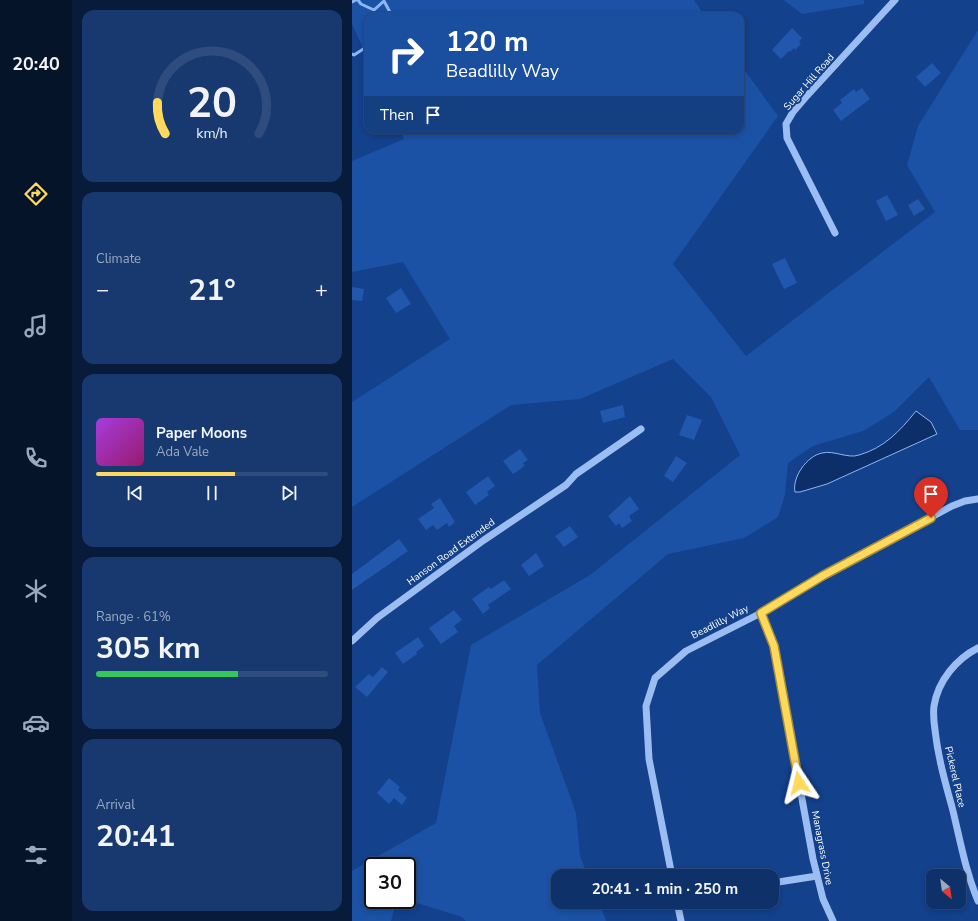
<!DOCTYPE html>
<html lang="en">
<head>
<meta charset="utf-8">
<style>
	body { margin:0; font-family:"Nunito Sans",sans-serif; background:#17396f; color:#f1f3f6; height:100vh; display:flex; flex-direction:column; font-size:15px; white-space:nowrap }
	* { box-sizing:border-box; margin:0 }
	p { font-size:13px; color:#9ba9c0 }
	.icon { flex:none; width:22px; height:22px; fill:none; stroke:currentColor; stroke-width:2; stroke-linecap:round; stroke-linejoin:round }
	.map { position:relative; flex:1; overflow:hidden }
	.sheet { display:flex; flex-direction:column; gap:10px; padding:10px; background:#081b3a; width:280px }
	.sheet>* { flex:none }
	.hud { position:absolute; left:12px; top:12px; width:380px; height:122px; border-radius:12px; box-shadow:0 2px 6px #0003,0 0 0 1px #2e4c7d; background:#1a4fa0; color:#fff; overflow:hidden }
	.needle { width:26px; rotate:151deg }
	.tools { position:absolute; left:574px; top:869px; display:grid; gap:8px }
	.tools a { display:grid; place-items:center; width:40px; height:40px; border-radius:8px; background:#0e3169; box-shadow:0 2px 6px #0003,0 0 0 1px #2e4c7d; font-size:20px }
	.speed { position:absolute; left:12px; top:857px; display:flex; gap:8px; font-size:20px; font-weight:700; text-align:center }
	.speed>* { display:grid; place-content:center; width:52px; height:52px; border-radius:50%; background:#0e3169; box-shadow:0 2px 6px #0003,0 0 0 1px #2e4c7d; line-height:1 }
	.speed .limit { border:2px solid #111; border-radius:6px; background:#fff; color:#111 }
	.pin { position:absolute; display:grid; place-items:center; width:34px; height:34px; color:#fff; margin:-41px -17px; border-radius:50% 50% 50% 0; rotate:-45deg; box-shadow:0 0 4px #0007 }
	.pin .icon { rotate:45deg }
	.me { position:absolute; width:44px; margin:-22px; rotate:350deg; stroke-linejoin:round; filter:drop-shadow(0 0 3px #0008) }
	.turn { display:flex; align-items:center; gap:14px; height:84px; padding:0 16px; font-size:18px }
	.turn .icon { width:52px; height:52px; stroke-width:2.5 }
	.turn b { display:block; font-size:28px; line-height:34px }
	.then { display:flex; align-items:center; height:38px; padding:0 16px; background:#0003; gap:8px; font-size:15px }
	.big { font-size:30px; font-weight:700; line-height:1.1 }
	.sheet .card { flex:1; display:flex; flex-direction:column; justify-content:center; gap:6px; min-width:0; padding:0 14px; border-radius:12px; background:#17396f }
	.sheet .dial { align-items:center; gap:0 }
	.dial svg { height:104px; overflow:visible; fill:none; stroke:#2e4c7d; stroke-width:7; stroke-linecap:round; text-anchor:middle }
	.dial text { fill:#f1f3f6; stroke:none }
	.song { display:flex; align-items:center; gap:12px }
	.cover { width:48px; height:48px; border-radius:6px; background:linear-gradient(135deg,hsl(280 70% 55%),hsl(320 70% 35%)) }
	.played { height:4px; border-radius:2px; background:linear-gradient(90deg,#ffd95b 60%,#2e4c7d 60%) }
	.keys { display:flex; justify-content:space-around; direction:ltr }
	.heat { display:flex; justify-content:space-between; align-items:center; font-size:22px; direction:ltr }
	.charge { height:6px; border-radius:3px; background:linear-gradient(90deg,#34c759 61%,#2e4c7d 0) }
	.trip { position:absolute; left:199px; top:869px; width:228px; height:40px; border-radius:12px; background:#0e3169; box-shadow:0 2px 6px #0003,0 0 0 1px #2e4c7d; font-weight:700; line-height:40px; text-align:center }
	main { display:flex; flex:1; min-height:0 }
	.tab-bar { display:flex; flex-direction:column; width:72px; justify-content:space-around; align-items:center; background:#06142a; color:#9ba9c0 }
	.tab-bar .icon { width:28px; height:28px }
	.tab-bar .selected { color:#ffd95b }
	.tab-bar b { font-size:18px; color:#f1f3f6 }
	.map>svg:first-child { display:block }
	.green { fill:#1b52a6 }
	.water { fill:#0c2e69; stroke:#8db7f4 }
	.lines { fill:none; stroke-linecap:round; stroke-linejoin:round }
	.stream { stroke:#8db7f4; stroke-width:3 }
	.building { fill:#2157ac }
	.minor { stroke:#9cbdf1; stroke-width:7 }
	.route-casing { stroke:#a68d3b; stroke-width:10 }
	.route { stroke:#ffd95b; stroke-width:7 }
	.labels { text-anchor:middle; dominant-baseline:central; stroke-width:4; stroke-linejoin:round; paint-order:stroke }
	.street-label { font-size:10px; fill:#fff; stroke:#13418c }
</style>
</head>
<body>
<main>
<nav class="tab-bar">
<b>20:40</b>
<svg class="icon selected" aria-label="directions" viewBox="0 0 24 24"><path d="M12 3l9 9-9 9-9-9zM9 14v-3h6M13 9l2 2-2 2"/></svg>
<svg class="icon" aria-label="music" viewBox="0 0 24 24"><path d="M9 18V5l10-2v13"/><circle cx="6" cy="18" r="3"/><circle cx="16" cy="16" r="3"/></svg>
<svg class="icon" aria-label="phone" viewBox="0 0 24 24"><path d="M5 4h4l2 5-3 2q2 4 5 5l2-3 5 2v4C11 20 4 13 5 4z"/></svg>
<svg class="icon" aria-label="climate" viewBox="0 0 24 24"><path d="M12 3v18M4 7l16 10M4 17L20 7"/></svg>
<svg class="icon" aria-label="car" viewBox="0 0 24 24"><path d="M5 17H2v-5l4-1 3-4h7l3 4 3 1v5h-3M9 17h6M6 11h13"/><circle cx="7" cy="17" r="2"/><circle cx="17" cy="17" r="2"/></svg>
<svg class="icon" aria-label="filters" viewBox="0 0 24 24"><path d="M4 7h16M4 17h16"/><circle cx="9" cy="7" r="2"/><circle cx="15" cy="17" r="2"/></svg>
</nav>
<section class="sheet">
<div class="card dial"><svg viewBox="0 0 100 80">
<path d="M14 69A42 42 0 1 1 86 69"/>
<path d="M14 69A42 42 0 0 1 8 45" stroke="#ffd95b"/>
<text x="50" y="56" font-size="32" font-weight="700">20</text>
<text x="50" y="72" font-size="11">km/h</text>
</svg></div>
<div class="card"><p>Climate</p>
<div class="heat"><a>−</a><b class="big">21°</b><a>+</a></div>
</div>
<div class="card">
<div class="song"><i class="cover"></i><div><b>Paper Moons</b><p>Ada Vale</p></div></div>
<div class="played"></div>
<div class="keys"><svg class="icon" aria-label="previous" viewBox="0 0 24 24"><path d="M18 5L8 12l10 7zM5 5v14"/></svg><svg class="icon" aria-label="pause" viewBox="0 0 24 24"><path d="M8 5v14M16 5v14"/></svg><svg class="icon" aria-label="next" viewBox="0 0 24 24"><path d="M6 5l10 7-10 7zM19 5v14"/></svg></div>
</div>
<div class="card"><p>Range · 61%</p><b class="big">305 km</b><div class="charge"></div></div>
<div class="card"><p>Arrival</p><b class="big">20:41</b></div>
</section>
<div class="map">
<svg width="626" height="921" viewBox="0 0 626 921">
	<rect width="100%" height="100%" fill="#13418c"/>
	<!-- green -->
	<path class="green" d="M0,0H342L353,16H16V59L0,24Z
		M432,0H512V4L450,14Z
		M626,30V430H608L577,377L542,412L511,431L461,446L436,463L433,495L426,517L392,538L316,554L185,665L188,713L224,813L228,856L236,876H206V902H247L254,921H114L110,917L55,900V866H21V900H45L39,921H0V871L84,823L119,645L238,575L388,455L359,397L321,359L228,399L159,405L0,507V402L98,339L51,262L0,272V161L52,139L48,130H388V64L426,116L321,264L394,356L583,212L555,165L566,126Z"/>
	<!-- water -->
	<path class="water" d="M564,411L579,422L585,434L475,484L448,492H443C440,477 455,456 470,453C482,450 496,459 507,455C532,448 548,431 564,411Z"/>
	<g class="lines">
		<!-- stream -->
		<path class="stream" d="M6,0L9,4L22,10L32,1L40,16
			M0,2L4,0
			M0,54L2,55L16,46"/>
	</g>
	<!-- building -->
	<path class="building" d="M440,28L450,38L447,42L449,44L443,50L442,48L438,52L437,51L429,59L420,50Z
		M580,63L589,73L573,87L564,77Z
		M510,88L518,99L489,121L481,110L490,103L488,100L502,89L504,92Z
		M535,195L546,215L534,221L524,201Z
		M566,199L573,209L562,216L556,205Z
		M433,258L445,283L432,289L420,264Z
		M0,287L12,289L10,301L0,300Z
		M49,288L59,304L44,313L34,298Z
		M271,405L273,417L251,423L248,411Z
		M335,415L350,420L342,440L327,435Z
		M168,449L176,460L171,463L173,465L169,469L161,474L151,461Z
		M324,456L335,463L321,482L312,476Z
		M136,476L143,486L135,492L137,495L123,505L114,492Z
		M278,496L287,509L277,516L280,521L270,528L267,523L264,526L256,516Z
		M88,498L103,522L97,527L95,523L85,530L81,525L74,530L66,519L82,508L79,504Z
		M218,526L226,537L212,547L203,536Z
		M47,539L56,551L0,590V574Z
		M184,553L192,566L177,576L169,565Z
		M152,580L159,589L136,605L138,608L131,614L120,599L137,587L139,589Z
		M102,610L110,620L102,626L106,632L89,644L77,628Z
		M66,637L72,646L64,652L65,654L51,664L43,653Z
		M30,667L36,672L15,697L3,687L17,674L21,677Z
		M37,778L48,787L46,790L55,798L50,805L42,798L37,804L25,793Z"/>
	<g class="lines">
		<!-- minor -->
		<path class="minor" d="M483,233L435,138L434,124L441,112L453,98L543,0
			M409,613L422,646L461,859L471,899L481,921
			M0,641L25,618L132,540L214,485L224,474L289,429
			M626,648C604,659 586,681 582,706C581,714 582,723 583,730C586,757 593,782 600,807C608,839 613,870 626,901
			M320,876L297,759L294,706L303,678L334,651L409,613L485,568L600,506L613,501L626,499
			M420,883L465,876
			M325,902L329,921"/>
	</g>
	<g class="lines">
		<!-- route casing -->
		<g class="route-casing">
			<path id="route" d="M447,783L422,646L409,613L472,575L579,518"/>
		</g>
		<!-- route -->
		<use href="#route" class="route"/>
	</g>
	<g class="labels">
		<!-- street labels -->
		<g class="street-label">
			<text transform="translate(457 82) rotate(-49)">Sugar Hill Road</text>
			<text transform="translate(99 552) rotate(-36)">Hanson Road Extended</text>
			<text transform="translate(368 622) rotate(-27)">Beadlilly Way</text>
			<text transform="translate(603 777) rotate(77)">Pickerel Place</text>
			<text transform="translate(470 848) rotate(79)">Managrass Drive</text>
		</g>
	</g>
</svg>
<div class="tools">
<a><svg class="needle" viewBox="-14 -14 28 28"><path d="M0-13l5 13h-10z" fill="#e53935"/><path d="M0 13l5-13h-10z" fill="#9ba9c0"/></svg></a>
</div>
<div class="speed"><div class="limit">30</div></div>
<div class="pin" style="left:579px;top:518px;background:#d93025"><svg class="icon" aria-label="arrive" viewBox="0 0 24 24"><path d="M6 21V4h12l-3 4 3 4H6"/></svg></div>
<svg class="me" style="left:447px;top:783px" viewBox="-20 -20 40 40"><path d="M0-17L14 15 0 8-14 15z" fill="#ffd95b" stroke="#fff" stroke-width="4"/></svg>
<div class="trip">20:41 · 1 min · 250 m</div>
<div class="hud">
<div class="turn"><svg class="icon" aria-label="right" viewBox="0 0 24 24"><path d="M7 20v-9h11M14 6l5 5-5 5"/></svg><div><b>120 m</b>Beadlilly Way</div></div>
<div class="then">Then<svg class="icon" aria-label="arrive" viewBox="0 0 24 24"><path d="M6 21V4h12l-3 4 3 4H6"/></svg></div>
</div>
</div>
</main>
</body>
</html>
